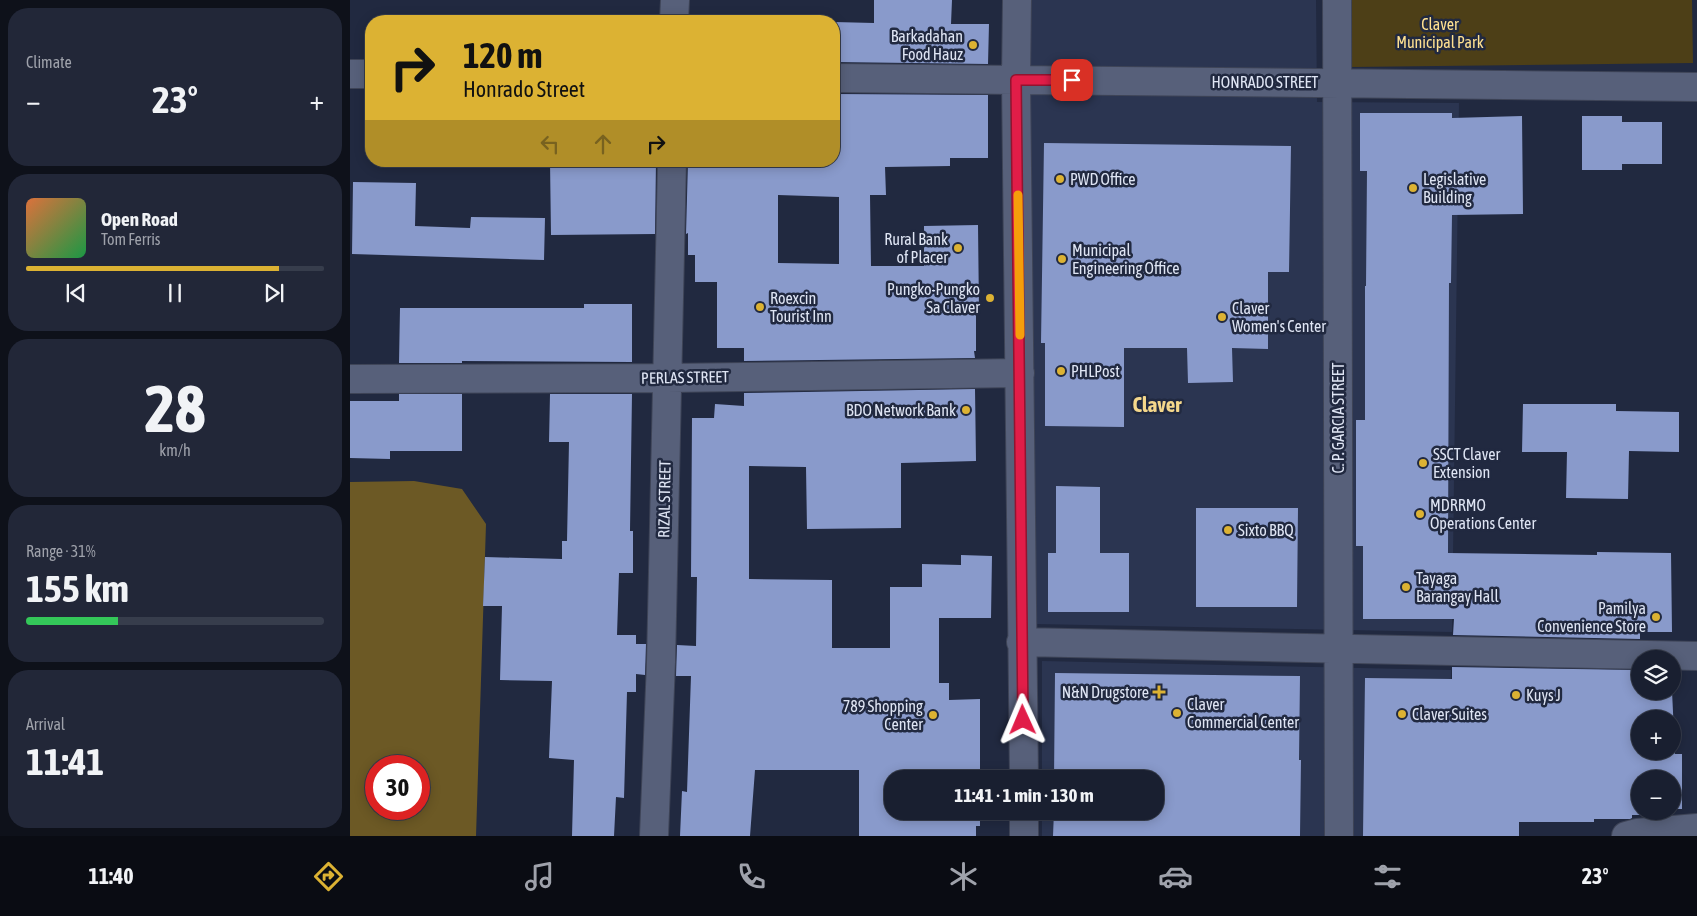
<!DOCTYPE html>
<html lang="en">
<head>
<meta charset="utf-8">
<style>
	body { margin:0; font-family:"Asap Condensed",sans-serif; background:#222738; color:#f1f3f6; height:100vh; display:flex; flex-direction:column; font-size:19px; white-space:nowrap }
	* { box-sizing:border-box; margin:0 }
	p { font-size:16px; color:#9fa2ab }
	.icon { flex:none; width:28px; height:28px; fill:none; stroke:currentColor; stroke-width:2; stroke-linecap:round; stroke-linejoin:round }
	.map { position:relative; flex:1; overflow:hidden }
	.side { display:flex; flex-direction:column; gap:8px; padding:8px; background:#0e111a; width:350px }
	.side>* { flex:none }
	.top-card { position:absolute; left:15px; top:15px; width:475px; height:152px; border-radius:20px; box-shadow:0 2px 12px #0003,0 0 0 1px #373d4c; background:#dcb233; color:#111; overflow:hidden }
	.buttons { position:absolute; left:1281px; top:650px; display:grid; gap:10px }
	.buttons a { display:grid; place-items:center; width:50px; height:50px; border-radius:50%; background:#191f30; box-shadow:0 2px 12px #0003,0 0 0 1px #373d4c; font-size:25px }
	.speed { position:absolute; left:15px; top:755px; display:flex; gap:10px; font-size:25px; font-weight:700; text-align:center }
	.speed>* { display:grid; place-content:center; width:65px; height:65px; border-radius:50%; background:#191f30; box-shadow:0 2px 12px #0003,0 0 0 1px #373d4c; line-height:1 }
	.speed .limit { border:8px solid #d22; background:#fff; color:#111 }
	.pin { position:absolute; display:grid; place-items:center; width:42px; height:42px; color:#fff; margin:-21px; border-radius:10px; box-shadow:0 2px 8px #0006 }
	.me { position:absolute; width:55px; margin:-28px; rotate:359deg; stroke-linejoin:round; filter:drop-shadow(0 0 4px #0008) }
	.turn { display:flex; align-items:center; gap:18px; height:105px; padding:0 15px; font-size:22px }
	.turn .icon { width:65px; height:65px; stroke-width:2.5 }
	.turn b { display:block; font-size:35px; line-height:42px }
	.lanes { display:flex; align-items:center; height:48px; padding:0 15px; background:#0003; justify-content:center; gap:25px; direction:ltr }
	.lanes .off { opacity:.35 }
	.big { font-size:38px; font-weight:700; line-height:1.1 }
	.side .tile { flex:1; display:flex; flex-direction:column; justify-content:center; gap:8px; min-width:0; padding:0 18px; border-radius:20px; background:#222738 }
	.side .dial { align-items:center; gap:0 }
	.dial b { font-size:65px; line-height:1 }
	.song { display:flex; align-items:center; gap:15px }
	.cover { width:60px; height:60px; border-radius:8px; background:linear-gradient(135deg,hsl(20 70% 55%),hsl(140 70% 35%)) }
	.played { height:5px; border-radius:2px; background:linear-gradient(90deg,#dcb233 85%,#373d4c 85%) }
	.keys { display:flex; justify-content:space-around; direction:ltr }
	.heat { display:flex; justify-content:space-between; align-items:center; font-size:28px; direction:ltr }
	.charge { height:8px; border-radius:4px; background:linear-gradient(90deg,#34c759 31%,#373d4c 0) }
	.trip { position:absolute; left:534px; top:770px; width:280px; height:50px; border-radius:20px; background:#191f30; box-shadow:0 2px 12px #0003,0 0 0 1px #373d4c; font-weight:700; line-height:50px; text-align:center }
	.tab-bar { display:flex; height:80px; justify-content:space-around; align-items:center; background:#0a0c13; color:#9fa2ab }
	.tab-bar .icon { width:35px; height:35px }
	.tab-bar .active { color:#dcb233 }
	.tab-bar b { font-size:22px; color:#f1f3f6 }
	main { display:flex; flex:1; min-height:0 }
	.map>svg:first-child { display:block }
	.built { fill:#2b3551 }
	.green { fill:#4d3f17 }
	.forest { fill:#6c5925; fill-rule:evenodd }
	.building { fill:#899acb; fill-rule:evenodd }
	.lines { fill:none; stroke-linecap:round; stroke-linejoin:round }
	.minor-casing { stroke:#3e4457; stroke-width:30 }
	.minor { stroke:#57607a; stroke-width:28 }
	.route-casing { stroke:#92132f; stroke-width:12 }
	.route { stroke:#e11d48; stroke-width:9 }
	.slow { stroke:#f59e0b; stroke-width:9 }
	.poi-dot { fill:#dcb233; stroke:#212940; stroke-width:2 }
	.labels { text-anchor:middle; dominant-baseline:central; stroke-width:5; stroke-linejoin:round; paint-order:stroke }
	.park-label { font-size:16px; fill:#fee090; stroke:#212940 }
	.poi-label { font-size:16px; fill:#dfe5f4; stroke:#212940; text-anchor:start }
	.street-label { font-size:16px; fill:#dfe5f4; stroke:#212940 }
	.district-label { font-size:21px; font-weight:bold; fill:#f4d78b; stroke:#212940 }
</style>
</head>
<body>
<main>
<section class="side">
<div class="tile"><p>Climate</p>
<div class="heat"><a>−</a><b class="big">23°</b><a>+</a></div>
</div>
<div class="tile">
<div class="song"><i class="cover"></i><div><b>Open Road</b><p>Tom Ferris</p></div></div>
<div class="played"></div>
<div class="keys"><svg class="icon" aria-label="previous" viewBox="0 0 24 24"><path d="M18 5L8 12l10 7zM5 5v14"/></svg><svg class="icon" aria-label="pause" viewBox="0 0 24 24"><path d="M8 5v14M16 5v14"/></svg><svg class="icon" aria-label="next" viewBox="0 0 24 24"><path d="M6 5l10 7-10 7zM19 5v14"/></svg></div>
</div>
<div class="tile dial"><b>28</b><p>km/h</p></div>
<div class="tile"><p>Range · 31%</p><b class="big">155 km</b><div class="charge"></div></div>
<div class="tile"><p>Arrival</p><b class="big">11:41</b></div>
</section>
<div class="map">
<svg width="1347" height="836" viewBox="0 0 1347 836">
	<rect width="100%" height="100%" fill="#212940"/>
	<!-- built -->
	<path class="built" d="M679,0H966L967,102L1109,103L1102,632L685,624Z
		M692,661L1101,670L1099,836H692V811H805V779H692Z"/>
	<!-- green -->
	<path class="green" d="M1001,0H1342L1343,63L1002,67Z"/>
	<!-- forest -->
	<path class="forest" d="M64,481L112,489L136,524L126,836H0V482ZM26,766H69V809H26Z"/>
	<!-- building -->
	<path class="building" d="M524,0H602L601,24H639L638,64L484,62V22L524,23Z
		M484,94L638,95V158H600V166L535,167L536,195H520L521,266H574V226L628,225L629,311H626V351H624L625,358L394,361V348H367V282H345V255H338V233L336,234L338,161H384V166L458,168V161H484ZM428,195L489,197V264L428,263Z
		M1010,113H1102V118L1172,116L1173,214L1102,215L1101,283H1099L1098,553L1247,555V552L1321,553L1322,632H1290V639L1103,635L1104,619H1013V546H1006V420H1015V286H1016L1017,171H1010Z
		M1232,116H1272V122H1312V164H1272V170H1232Z
		M694,143L941,146L939,272H918V349L882,348L883,382L838,383L837,348H774V427L695,426V343H691Z
		M200,161H306L305,234L201,235Z
		M3,182L66,183L65,226L120,228L121,217L195,218L194,260L2,254Z
		M234,304H282V362L112,361V363H49L50,308H234Z
		M625,389L626,461L551,463V528L457,529L456,467L399,466V579L482,580V648H540V587H572V564L611,565V555L642,556L641,618H589V683H599V700L630,699V779H542V811H630V826H626V836H509V770H405L400,836H330L332,791L337,792L341,676H326L327,645L346,646L347,577H341L342,418H364L365,404L394,406V393Z
		M49,394H112V451H40V459L0,458V401H49Z
		M200,394H282L280,531H283V573H269L267,635H286V644H296L295,675L286,674V692H277L274,798L266,797L264,836H222L224,760L199,758L202,681L150,680L152,606H133L135,557L212,559V541H217L219,442H199Z
		M1173,404H1266V411L1329,412V452L1279,451L1278,499L1216,498L1217,452H1172Z
		M706,486L750,487V553H779V612H698V553H706Z
		M846,508H948L947,607H846Z
		M1102,667L1290,670V691H1322L1325,754H1332V809H1322V779H1290V811H1301V815H1282V818L1280,819H1244V822H1169V836H1013L1015,678L1102,679ZM1290,719H1322V751H1290Z
		M705,673L950,676L949,760H951L950,836H703L704,811H805V779H704Z"/>
	<g class="lines">
		<!-- minor casing -->
		<g class="minor-casing">
			<path id="minor" d="M667,0L666,80L674,779
				M987,0L989,836
				M324,21L325,0
				M0,74H21
				M484,78L1347,87
				M0,379L317,378L670,373
				M671,642L1347,656
				M674,811V836
				M304,836L311,662L322,161
				M1276,836L1287,833L1347,828"/>
		</g>
		<!-- minor -->
		<use href="#minor" class="minor"/>
	</g>
	<g class="lines">
		<!-- route casing -->
		<g class="route-casing">
			<path id="route" d="M673,720L666,80H722"/>
		</g>
		<!-- route -->
		<use href="#route" class="route"/>
		<!-- slow -->
		<path class="slow" d="M668,195L670,335"/>
	</g>
	<!-- markers -->
	<g class="poi-dot">
		<circle cx="623" cy="45" r="5"/>
		<circle cx="710" cy="179" r="5"/>
		<circle cx="1063" cy="188" r="5"/>
		<circle cx="608" cy="248" r="5"/>
		<circle cx="712" cy="259" r="5"/>
		<circle cx="640" cy="298" r="5"/>
		<circle cx="410" cy="307" r="5"/>
		<circle cx="872" cy="317" r="5"/>
		<circle cx="711" cy="371" r="5"/>
		<circle cx="616" cy="410" r="5"/>
		<circle cx="1073" cy="463" r="5"/>
		<circle cx="1070" cy="514" r="5"/>
		<circle cx="878" cy="530" r="5"/>
		<circle cx="1056" cy="587" r="5"/>
		<circle cx="1306" cy="617" r="5"/>
		<path d="M806.5 684.5h5v5h5v5h-5v5h-5v-5h-5v-5h5z"/>
		<circle cx="1166" cy="695" r="5"/>
		<circle cx="827" cy="713" r="5"/>
		<circle cx="1052" cy="714" r="5"/>
		<circle cx="583" cy="715" r="5"/>
	</g>
	<g class="labels">
		<!-- park labels -->
		<g class="park-label">
			<text x="1090" y="24">Claver<tspan x="1090" dy="18">Municipal Park</tspan></text>
		</g>
		<!-- poi labels -->
		<g class="poi-label">
			<text x="613" y="36" text-anchor="end">Barkadahan<tspan x="613" dy="18">Food Hauz</tspan></text>
			<text x="720" y="179">PWD Office</text>
			<text x="1073" y="179">Legislative<tspan x="1073" dy="18">Building</tspan></text>
			<text x="598" y="239" text-anchor="end">Rural Bank<tspan x="598" dy="18">of Placer</tspan></text>
			<text x="722" y="250">Municipal<tspan x="722" dy="18">Engineering Office</tspan></text>
			<text x="630" y="289" text-anchor="end">Pungko-Pungko<tspan x="630" dy="18">Sa Claver</tspan></text>
			<text x="420" y="298">Roexcin<tspan x="420" dy="18">Tourist Inn</tspan></text>
			<text x="882" y="308">Claver<tspan x="882" dy="18">Women's Center</tspan></text>
			<text x="721" y="371">PHLPost</text>
			<text x="606" y="410" text-anchor="end">BDO Network Bank</text>
			<text x="1083" y="454">SSCT Claver<tspan x="1083" dy="18">Extension</tspan></text>
			<text x="1080" y="505">MDRRMO<tspan x="1080" dy="18">Operations Center</tspan></text>
			<text x="888" y="530">Sixto BBQ</text>
			<text x="1066" y="578">Tayaga<tspan x="1066" dy="18">Barangay Hall</tspan></text>
			<text x="1296" y="608" text-anchor="end">Pamilya<tspan x="1296" dy="18">Convenience Store</tspan></text>
			<text x="799" y="692" text-anchor="end">N&amp;N Drugstore</text>
			<text x="1176" y="695">Kuys J</text>
			<text x="837" y="704">Claver<tspan x="837" dy="18">Commercial Center</tspan></text>
			<text x="573" y="706" text-anchor="end">789 Shopping<tspan x="573" dy="18">Center</tspan></text>
			<text x="1062" y="714">Claver Suites</text>
		</g>
		<!-- street labels -->
		<g class="street-label">
			<text x="915" y="82">HONRADO STREET</text>
			<text transform="translate(335 377) rotate(-1)">PERLAS STREET</text>
			<text transform="translate(988 418) rotate(-90)">C. P. GARCIA STREET</text>
			<text transform="translate(314 499) rotate(-89)">RIZAL STREET</text>
		</g>
		<!-- district labels -->
		<g class="district-label">
			<text x="807" y="404">Claver</text>
		</g>
	</g>
</svg>
<div class="buttons">
<a><svg class="icon" aria-label="layers" viewBox="0 0 24 24"><path d="M12 4l9 5-9 5-9-5zM3 14l9 5 9-5"/></svg></a>
<a>+</a>
<a>−</a>
</div>
<div class="speed"><div class="limit">30</div></div>
<div class="pin" style="left:722px;top:80px;background:#d93025"><svg class="icon" aria-label="arrive" viewBox="0 0 24 24"><path d="M6 21V4h12l-3 4 3 4H6"/></svg></div>
<svg class="me" style="left:673px;top:720px" viewBox="-20 -20 40 40"><path d="M0-17L14 15 0 8-14 15z" fill="#e11d48" stroke="#fff" stroke-width="4"/></svg>
<div class="trip">11:41 · 1 min · 130 m</div>
<div class="top-card">
<div class="turn"><svg class="icon" aria-label="right" viewBox="0 0 24 24"><path d="M7 20v-9h11M14 6l5 5-5 5"/></svg><div><b>120 m</b>Honrado Street</div></div>
<div class="lanes"><svg class="icon off" aria-label="left" viewBox="0 0 24 24"><path d="M17 20v-9H6M10 6l-5 5 5 5"/></svg><svg class="icon off" aria-label="ahead" viewBox="0 0 24 24"><path d="M12 20V5M6 11l6-6 6 6"/></svg><svg class="icon" aria-label="right" viewBox="0 0 24 24"><path d="M7 20v-9h11M14 6l5 5-5 5"/></svg></div>
</div>
</div>
</main>
<nav class="tab-bar">
<b>11:40</b>
<svg class="icon active" aria-label="directions" viewBox="0 0 24 24"><path d="M12 3l9 9-9 9-9-9zM9 14v-3h6M13 9l2 2-2 2"/></svg>
<svg class="icon" aria-label="music" viewBox="0 0 24 24"><path d="M9 18V5l10-2v13"/><circle cx="6" cy="18" r="3"/><circle cx="16" cy="16" r="3"/></svg>
<svg class="icon" aria-label="phone" viewBox="0 0 24 24"><path d="M5 4h4l2 5-3 2q2 4 5 5l2-3 5 2v4C11 20 4 13 5 4z"/></svg>
<svg class="icon" aria-label="climate" viewBox="0 0 24 24"><path d="M12 3v18M4 7l16 10M4 17L20 7"/></svg>
<svg class="icon" aria-label="car" viewBox="0 0 24 24"><path d="M5 17H2v-5l4-1 3-4h7l3 4 3 1v5h-3M9 17h6M6 11h13"/><circle cx="7" cy="17" r="2"/><circle cx="17" cy="17" r="2"/></svg>
<svg class="icon" aria-label="filters" viewBox="0 0 24 24"><path d="M4 7h16M4 17h16"/><circle cx="9" cy="7" r="2"/><circle cx="15" cy="17" r="2"/></svg>
<b>23°</b>
</nav>
</body>
</html>
